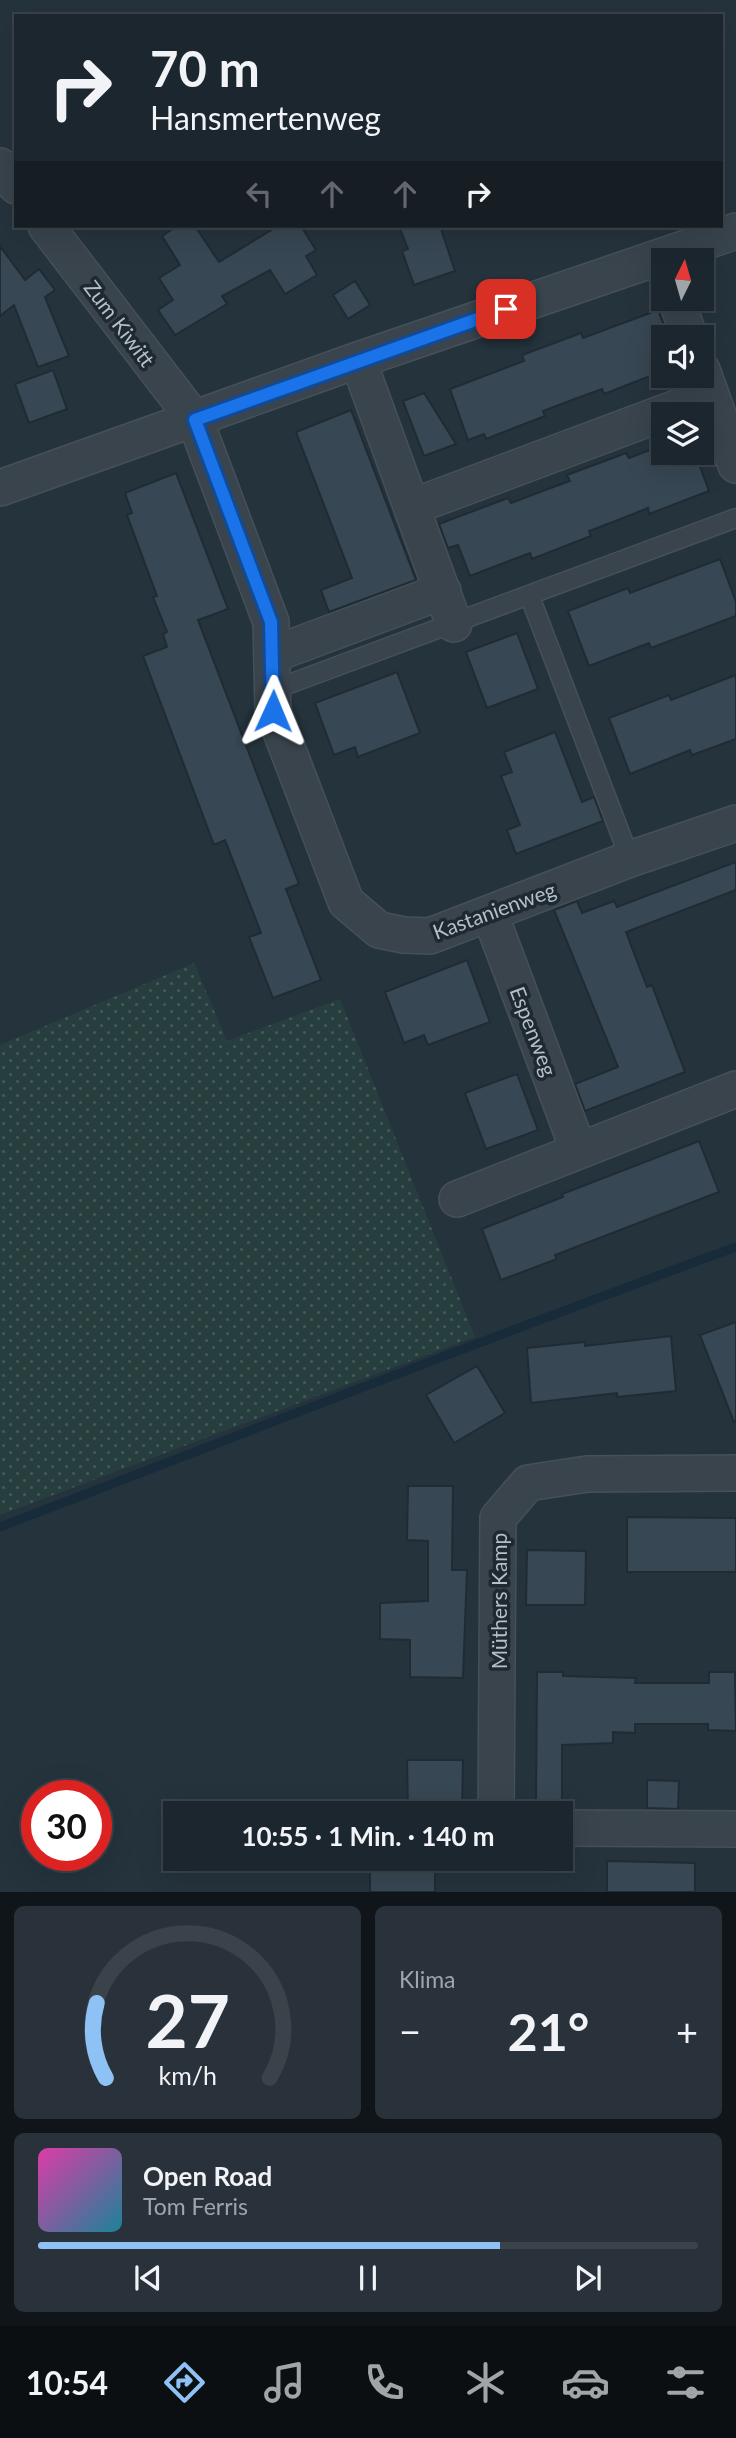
<!DOCTYPE html>
<html lang="de">
<head>
<meta charset="utf-8">
<style>
	body { margin:0; font-family:Lato,sans-serif; background:#29323a; color:#f1f3f6; height:100vh; display:flex; flex-direction:column; font-size:26px; white-space:nowrap }
	* { box-sizing:border-box; margin:0 }
	p { font-size:23px; color:#a0a5aa }
	.icon { flex:none; width:38px; height:38px; fill:none; stroke:currentColor; stroke-width:2; stroke-linecap:round; stroke-linejoin:round }
	.map { position:relative; height:1892px; overflow:hidden }
	.side { display:flex; flex-direction:column; gap:14px; padding:14px; background:#0f1519; flex:1 }
	.side>* { flex:none }
	.hud { position:absolute; left:14px; top:14px; width:709px; height:214px; border-radius:0px; box-shadow:0 7px 28px #0002,0 0 0 2px #3a434a; background:#1c262e; color:#f1f3f6; overflow:hidden }
	.needle { width:46px; rotate:5deg }
	.controls { position:absolute; left:651px; top:248px; display:grid; gap:14px }
	.controls a { display:grid; place-items:center; width:63px; height:63px; border-radius:0px; background:#1c262e; box-shadow:0 7px 28px #0002,0 0 0 2px #3a434a; font-size:35px }
	.speed { position:absolute; left:21px; top:1780px; display:flex; gap:14px; font-size:35px; font-weight:700; text-align:center }
	.speed>* { display:grid; place-content:center; width:91px; height:91px; border-radius:50%; background:#1c262e; box-shadow:0 7px 28px #0002,0 0 0 2px #3a434a; line-height:1 }
	.speed .limit { border:10px solid #d22; background:#fff; color:#111 }
	.pin { position:absolute; display:grid; place-items:center; width:60px; height:60px; color:#fff; margin:-30px; border-radius:14px; box-shadow:0 4px 10px #0006 }
	.me { position:absolute; width:77px; margin:-38px; rotate:1deg; stroke-linejoin:round; filter:drop-shadow(0 0 5px #0008) }
	.turn { display:flex; align-items:center; gap:24px; height:147px; padding:0 21px; font-size:32px }
	.turn .icon { width:91px; height:91px; stroke-width:2.5 }
	.turn b { display:block; font-size:49px; line-height:60px }
	.lanes { display:flex; align-items:center; height:66px; padding:0 21px; background:#0003; justify-content:center; gap:35px; direction:ltr }
	.lanes .off { opacity:.35 }
	.big { font-size:52px; font-weight:700; line-height:1.1 }
	.side .card { flex:1; display:flex; flex-direction:column; justify-content:center; gap:10px; min-width:0; padding:0 24px; border-radius:10px; background:#29323a }
	.side .dial { align-items:center; gap:0 }
	.dial svg { height:182px; overflow:visible; fill:none; stroke:#3a434a; stroke-width:7; stroke-linecap:round; text-anchor:middle }
	.dial text { fill:#f1f3f6; stroke:none }
	.song { display:flex; align-items:center; gap:21px }
	.cover { width:84px; height:84px; border-radius:10px; background:linear-gradient(135deg,hsl(320 70% 55%),hsl(190 70% 35%)) }
	.played { height:7px; border-radius:4px; background:linear-gradient(90deg,#8ec2f4 70%,#3a434a 70%) }
	.keys { display:flex; justify-content:space-around; direction:ltr }
	.heat { display:flex; justify-content:space-between; align-items:center; font-size:38px; direction:ltr }
	.side .tiles { flex:1; display:grid; gap:14px; grid-template-columns:1fr 1fr }
	.card:last-child { grid-column:span 2 }
	.trip { position:absolute; left:163px; top:1801px; width:410px; height:70px; border-radius:0px; background:#1c262e; box-shadow:0 7px 28px #0002,0 0 0 2px #3a434a; font-weight:700; line-height:70px; text-align:center }
	.dock { display:flex; height:112px; justify-content:space-around; align-items:center; background:#0b0f12; color:#a0a5aa }
	.dock .icon { width:49px; height:49px }
	.dock .selected { color:#8ec2f4 }
	.dock b { font-size:32px; color:#f1f3f6 }
	.map>svg:first-child { display:block }
	.grass { fill:url(#grass-dots) }
	.lines { fill:none; stroke-linecap:round; stroke-linejoin:round }
	.stream { stroke:#182b3b; stroke-width:9 }
	.building { fill:#374753; stroke:#202b34; stroke-width:2 }
	.lane-casing { stroke:#455059; stroke-width:21 }
	.street-casing { stroke:#455059; stroke-width:38 }
	.lane { stroke:#39444d; stroke-width:18 }
	.street { stroke:#39444d; stroke-width:35 }
	.route-casing { stroke:#114b97; stroke-width:18 }
	.route { stroke:#1a73e8; stroke-width:12 }
	.labels { text-anchor:middle; dominant-baseline:central; stroke-width:7; stroke-linejoin:round; paint-order:stroke }
	.street-label { font-size:21px; fill:#b5bfc8; stroke:#1e2932 }
</style>
</head>
<body>
<div class="map">
<svg width="736" height="1892" viewBox="0 0 736 1892">
	<defs>
		<pattern id="grass-dots" width="8" height="8" patternUnits="userSpaceOnUse" patternTransform="scale(1.75)"><rect width="8" height="8" fill="#273e3e"/><path d="M2 2h.1M6 6h.1" fill="none" stroke="#445858" stroke-width="1.8" stroke-linecap="round"/></pattern>
	</defs>
	<rect width="100%" height="100%" fill="#25333d"/>
	<!-- grass -->
	<path class="grass" d="M194,963L227,1041L340,999L475,1337L0,1515V1045Z"/>
	<g class="lines">
		<!-- stream -->
		<path class="stream" d="M0,1527C245,1433 489,1337 736,1247"/>
	</g>
	<!-- building -->
	<path class="building" d="M177,226H195L219,262L278,226H301L316,250L306,256L317,275L285,294L270,270L222,296L227,304L175,335L158,310L173,300L159,278L180,265L162,236Z
		M399,226H440L455,271L414,285L402,251L408,249Z
		M0,246L25,280L39,269L55,290L45,297L69,356L38,367L14,305L0,316Z
		M355,281L370,305L348,319L333,295Z
		M658,310L669,338H663V346L655,349L663,371L604,394L602,389L572,400L543,411L545,416L486,439L484,434L468,440L450,389L524,361L522,355L581,333L583,338Z
		M53,370L67,409L29,423L15,384Z
		M424,393L456,444L424,456L403,401Z
		M351,410L416,580L329,612L321,590L352,578L296,432Z
		M663,445V453H695L709,491L649,514L648,508L618,520L589,531L591,536L532,559L530,553L470,576L458,545L448,548L439,524L508,498L511,503L540,492L570,481L567,475L626,453L629,458Z
		M176,473L228,609L198,620L299,884L286,889L321,980L273,998L249,937L261,933L225,840L214,845L143,656L167,647L163,634L167,632L153,597L157,596L127,515L132,513L125,493Z
		M720,559L736,602V616L651,648L649,643L589,666L568,611L628,588L630,593Z
		M517,633L538,689L487,708L466,652Z
		M397,672L420,733L358,757L355,747L334,755L315,703Z
		M736,675V739L692,755L690,750L630,774L609,718L669,695L671,700Z
		M555,732L582,802L594,797L603,821L516,854L507,830L520,825L501,776L512,772L504,752Z
		M736,862V890L626,932L647,987L652,985L685,1072L585,1111L575,1084L618,1067L554,910L577,901L582,913L614,901L617,907Z
		M467,960L490,1022L428,1045L424,1035L404,1043L385,992Z
		M517,1074L538,1130L486,1149L465,1093Z
		M699,1141L719,1192L555,1255L557,1259L501,1280L482,1229L563,1197L562,1194Z
		M736,1322V1422H734L700,1335Z
		M671,1336L676,1391L617,1397V1393L531,1403L527,1348L585,1342V1346Z
		M477,1366L505,1413L454,1443L426,1395Z
		M408,1486H453L452,1570H467L463,1678L410,1677V1640L380,1639V1603L428,1601V1541L407,1540Z
		M627,1517L736,1518V1572H627Z
		M527,1550L586,1551L585,1605H526Z
		M537,1672H563V1676L636,1678L635,1683H709V1672H735L736,1731L708,1730V1724H635V1733L613,1732V1743L562,1745V1805H536Z
		M407,1760H463L462,1813H408Z
		M647,1780L679,1781L678,1809L647,1808Z
		M380,1858H435V1892H370V1867H380Z
		M607,1861L695,1863V1892H607Z"/>
	<g class="lines">
		<!-- lane casing -->
		<g class="lane-casing">
			<path id="lane" d="M530,597L630,859
				M273,690L736,518"/>
		</g>
		<!-- street casing -->
		<g class="street-casing">
			<path id="street" d="M0,166L16,186
				M46,226L195,420L271,622L273,711L346,902L379,930L404,935L430,936L630,859L736,823
				M676,299L690,338
				M358,360L454,624
				M702,370L736,465
				M0,488L358,360L736,231
				M412,507L711,395
				M274,654L443,591
				M490,914L578,1149
				M457,1199L736,1089
				M496,1813L498,1518L528,1483L587,1474L736,1473
				M560,1828L736,1829"/>
		</g>
		<!-- lane -->
		<use href="#lane" class="lane"/>
		<!-- street -->
		<use href="#street" class="street"/>
	</g>
	<g class="lines">
		<!-- route casing -->
		<g class="route-casing">
			<path id="route" d="M273,711L271,622L195,420L506,309"/>
		</g>
		<!-- route -->
		<use href="#route" class="route"/>
	</g>
	<g class="labels">
		<!-- street labels -->
		<g class="street-label">
			<text transform="translate(120 323) rotate(53)">Zum Kiwitt</text>
			<text transform="translate(494 910) rotate(-20)">Kastanienweg</text>
			<text transform="translate(534 1031) rotate(69)">Espenweg</text>
			<text transform="translate(498 1601) rotate(-90)">Müthers Kamp</text>
		</g>
	</g>
</svg>
<div class="controls">
<a><svg class="needle" viewBox="-14 -14 28 28"><path d="M0-13l5 13h-10z" fill="#e53935"/><path d="M0 13l5-13h-10z" fill="#a0a5aa"/></svg></a>
<a><svg class="icon" aria-label="sound" viewBox="0 0 24 24"><path d="M4 9h4l5-4v14l-5-4H4zM17 9q2 3 0 6"/></svg></a>
<a><svg class="icon" aria-label="layers" viewBox="0 0 24 24"><path d="M12 4l9 5-9 5-9-5zM3 14l9 5 9-5"/></svg></a>
</div>
<div class="speed"><div class="limit">30</div></div>
<div class="pin" style="left:506px;top:309px;background:#d93025"><svg class="icon" aria-label="arrive" viewBox="0 0 24 24"><path d="M6 21V4h12l-3 4 3 4H6"/></svg></div>
<svg class="me" style="left:273px;top:711px" viewBox="-20 -20 40 40"><path d="M0-17L14 15 0 8-14 15z" fill="#1a73e8" stroke="#fff" stroke-width="4"/></svg>
<div class="trip">10:55 · 1 Min. · 140 m</div>
<div class="hud">
<div class="turn"><svg class="icon" aria-label="right" viewBox="0 0 24 24"><path d="M7 20v-9h11M14 6l5 5-5 5"/></svg><div><b>70 m</b>Hansmertenweg</div></div>
<div class="lanes"><svg class="icon off" aria-label="left" viewBox="0 0 24 24"><path d="M17 20v-9H6M10 6l-5 5 5 5"/></svg><svg class="icon off" aria-label="ahead" viewBox="0 0 24 24"><path d="M12 20V5M6 11l6-6 6 6"/></svg><svg class="icon off" aria-label="ahead" viewBox="0 0 24 24"><path d="M12 20V5M6 11l6-6 6 6"/></svg><svg class="icon" aria-label="right" viewBox="0 0 24 24"><path d="M7 20v-9h11M14 6l5 5-5 5"/></svg></div>
</div>
</div>
<section class="side">
<div class="tiles">
<div class="card dial"><svg viewBox="0 0 100 80">
<path d="M14 69A42 42 0 1 1 86 69"/>
<path d="M14 69A42 42 0 0 1 10 36" stroke="#8ec2f4"/>
<text x="50" y="56" font-size="32" font-weight="700">27</text>
<text x="50" y="72" font-size="11">km/h</text>
</svg></div>
<div class="card"><p>Klima</p>
<div class="heat"><a>−</a><b class="big">21°</b><a>+</a></div>
</div>
<div class="card">
<div class="song"><i class="cover"></i><div><b>Open Road</b><p>Tom Ferris</p></div></div>
<div class="played"></div>
<div class="keys"><svg class="icon" aria-label="previous" viewBox="0 0 24 24"><path d="M18 5L8 12l10 7zM5 5v14"/></svg><svg class="icon" aria-label="pause" viewBox="0 0 24 24"><path d="M8 5v14M16 5v14"/></svg><svg class="icon" aria-label="next" viewBox="0 0 24 24"><path d="M6 5l10 7-10 7zM19 5v14"/></svg></div>
</div>
</div>
</section>
<nav class="dock">
<b>10:54</b>
<svg class="icon selected" aria-label="directions" viewBox="0 0 24 24"><path d="M12 3l9 9-9 9-9-9zM9 14v-3h6M13 9l2 2-2 2"/></svg>
<svg class="icon" aria-label="music" viewBox="0 0 24 24"><path d="M9 18V5l10-2v13"/><circle cx="6" cy="18" r="3"/><circle cx="16" cy="16" r="3"/></svg>
<svg class="icon" aria-label="phone" viewBox="0 0 24 24"><path d="M5 4h4l2 5-3 2q2 4 5 5l2-3 5 2v4C11 20 4 13 5 4z"/></svg>
<svg class="icon" aria-label="climate" viewBox="0 0 24 24"><path d="M12 3v18M4 7l16 10M4 17L20 7"/></svg>
<svg class="icon" aria-label="car" viewBox="0 0 24 24"><path d="M5 17H2v-5l4-1 3-4h7l3 4 3 1v5h-3M9 17h6M6 11h13"/><circle cx="7" cy="17" r="2"/><circle cx="17" cy="17" r="2"/></svg>
<svg class="icon" aria-label="filters" viewBox="0 0 24 24"><path d="M4 7h16M4 17h16"/><circle cx="9" cy="7" r="2"/><circle cx="15" cy="17" r="2"/></svg>
</nav>
</body>
</html>
